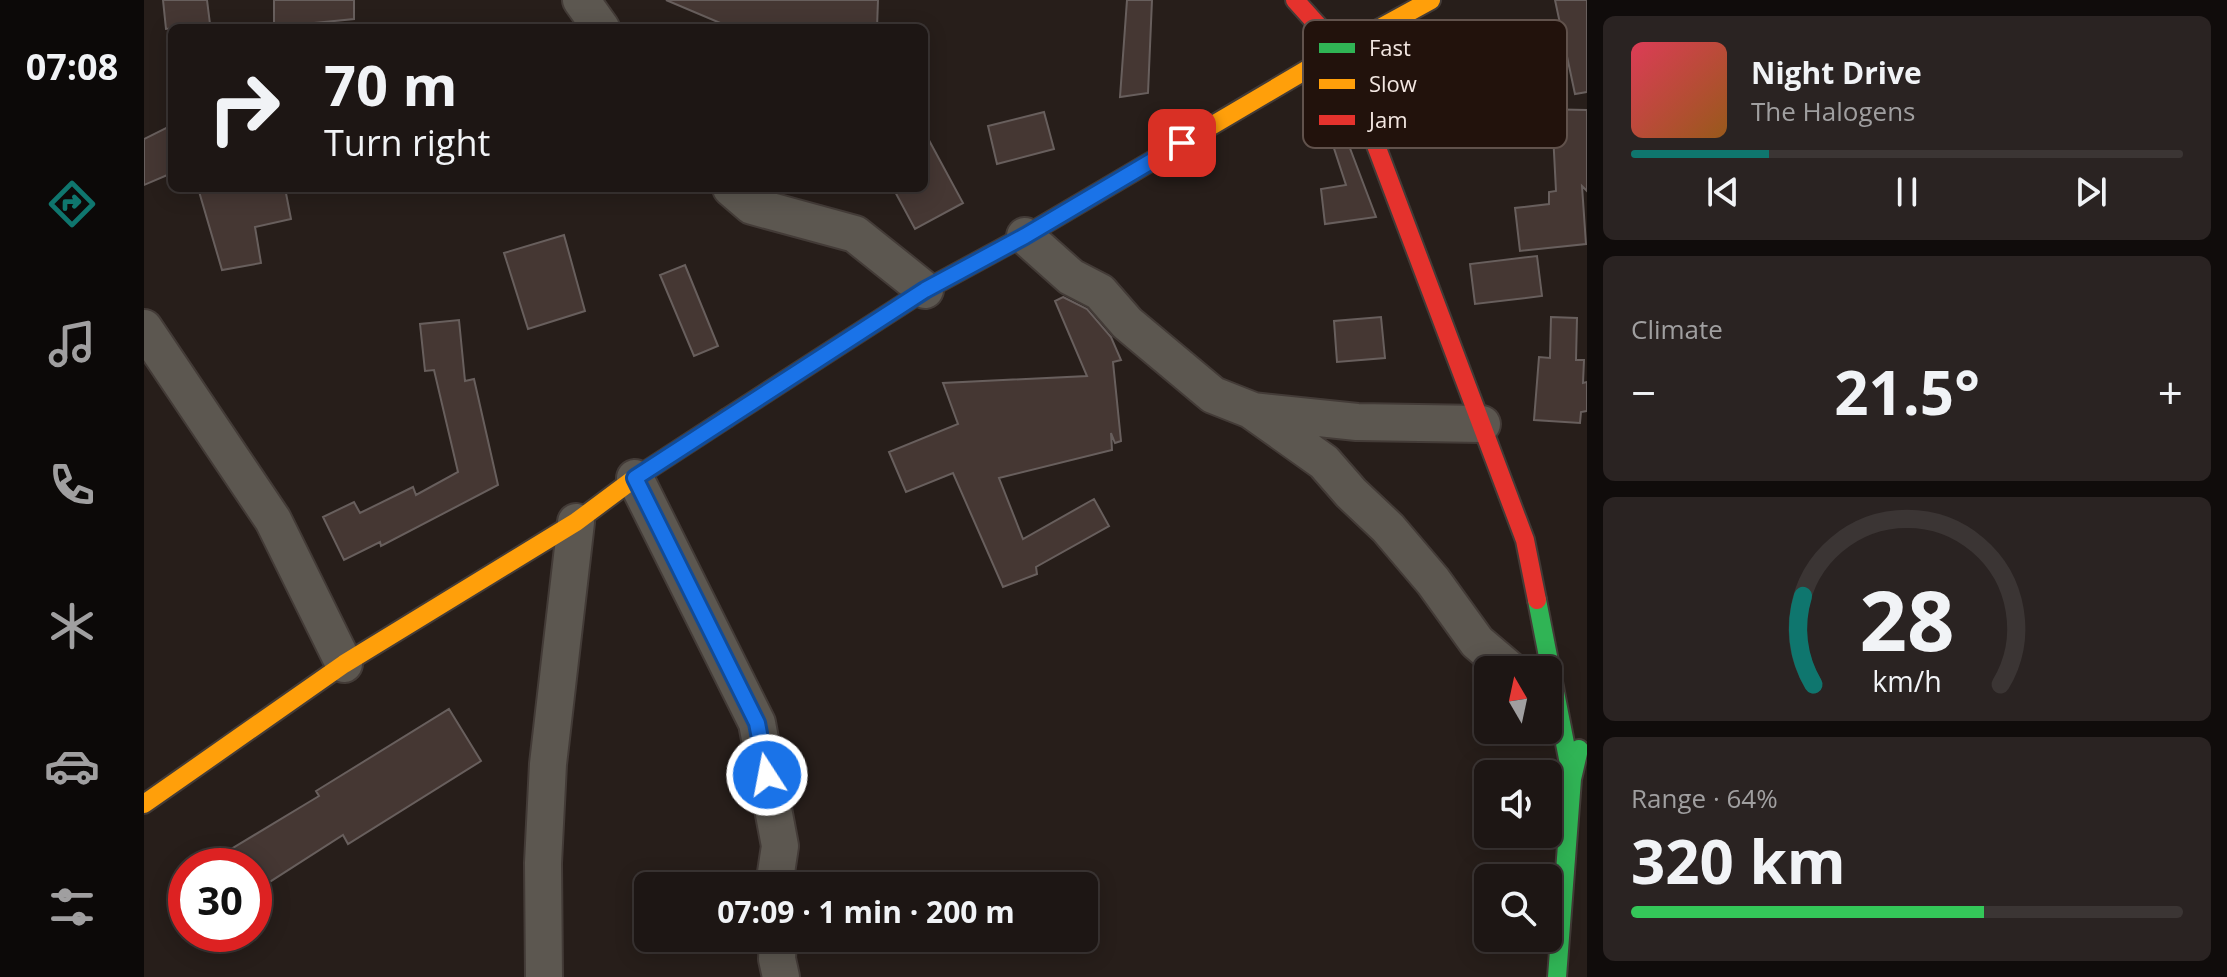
<!DOCTYPE html>
<html lang="en">
<head>
<meta charset="utf-8">
<style>
	body { margin:0; font-family:"Open Sans",sans-serif; background:#2a2322; color:#f1f3f6; height:100vh; display:flex; flex-direction:column; font-size:30px; white-space:nowrap }
	* { box-sizing:border-box; margin:0 }
	p { font-size:26px; color:#a09fa0 }
	.icon { flex:none; width:44px; height:44px; fill:none; stroke:currentColor; stroke-width:2; stroke-linecap:round; stroke-linejoin:round }
	.map { position:relative; flex:1; overflow:hidden }
	.panel { display:flex; flex-direction:column; gap:16px; padding:16px; background:#100c0b; width:640px }
	.panel>* { flex:none }
	.guide { position:absolute; left:24px; top:24px; width:760px; height:168px; border-radius:12px; box-shadow:0 4px 20px #0003,0 0 0 2px #3b3534; background:#1d1614; color:#f1f3f6; overflow:hidden }
	.needle { width:52px; rotate:351deg }
	.fabs { position:absolute; left:1330px; top:656px; display:grid; gap:16px }
	.fabs a { display:grid; place-items:center; width:88px; height:88px; border-radius:12px; background:#1d1614; box-shadow:0 4px 20px #0003,0 0 0 2px #3b3534; font-size:40px }
	.speed { position:absolute; left:24px; top:848px; display:flex; gap:16px; font-size:40px; font-weight:700; text-align:center }
	.speed>* { display:grid; place-content:center; width:104px; height:104px; border-radius:50%; background:#1d1614; box-shadow:0 4px 20px #0003,0 0 0 2px #3b3534; line-height:1 }
	.speed .limit { border:12px solid #d22; background:#fff; color:#111 }
	.pin { position:absolute; display:grid; place-items:center; width:68px; height:68px; color:#fff; margin:-34px; border-radius:16px; box-shadow:0 4px 12px #0006 }
	.me { position:absolute; width:88px; margin:-44px; rotate:349deg; stroke-linejoin:round; filter:drop-shadow(0 0 6px #0008) }
	.turn { display:flex; align-items:center; gap:28px; height:168px; padding:0 24px; font-size:36px }
	.turn .icon { width:104px; height:104px; stroke-width:2.5 }
	.turn b { display:block; font-size:56px; line-height:68px }
	.big { font-size:60px; font-weight:700; line-height:1.1 }
	.panel .card { flex:1; display:flex; flex-direction:column; justify-content:center; gap:12px; min-width:0; padding:0 28px; border-radius:12px; background:#2a2322 }
	.panel .dial { align-items:center; gap:0 }
	.dial svg { height:208px; overflow:visible; fill:none; stroke:#3b3534; stroke-width:7; stroke-linecap:round; text-anchor:middle }
	.dial text { fill:#f1f3f6; stroke:none }
	.song { display:flex; align-items:center; gap:24px }
	.cover { width:96px; height:96px; border-radius:12px; background:linear-gradient(135deg,hsl(350 70% 55%),hsl(30 70% 35%)) }
	.played { height:8px; border-radius:4px; background:linear-gradient(90deg,#0f766e 25%,#3b3534 25%) }
	.keys { display:flex; justify-content:space-around; direction:ltr }
	.heat { display:flex; justify-content:space-between; align-items:center; font-size:44px; direction:ltr }
	.charge { height:12px; border-radius:6px; background:linear-gradient(90deg,#34c759 64%,#3b3534 0) }
	.trip { position:absolute; left:490px; top:872px; width:464px; height:80px; border-radius:12px; background:#1d1614; box-shadow:0 4px 20px #0003,0 0 0 2px #3b3534; font-weight:700; line-height:80px; text-align:center }
	main { display:flex; flex:1; min-height:0 }
	.tabs { display:flex; flex-direction:column; width:144px; justify-content:space-around; align-items:center; background:#0c0908; color:#a09fa0 }
	.tabs .icon { width:56px; height:56px }
	.tabs .current { color:#0f766e }
	.tabs b { font-size:36px; color:#f1f3f6 }
	.map>svg:first-child { display:block }
	.building { fill:#453733; stroke:#685f5d; stroke-width:2 }
	.lines { fill:none; stroke-linecap:round; stroke-linejoin:round }
	.street-casing { stroke:#433b37; stroke-width:40 }
	.fast-casing { stroke:#433b37; stroke-width:22 }
	.slow-casing { stroke:#433b37; stroke-width:22 }
	.jam-casing { stroke:#433b37; stroke-width:22 }
	.street { stroke:#5c5750; stroke-width:36 }
	.fast { stroke:#30b455; stroke-width:18 }
	.slow { stroke:#ff9f0a; stroke-width:18 }
	.jam { stroke:#e5322d; stroke-width:18 }
	.route-casing { stroke:#114b97; stroke-width:20 }
	.route { stroke:#1a73e8; stroke-width:14 }
	.key { fill:#22120c; stroke:#61524c; stroke-width:2 }
	.key-label { font-size:22px; fill:#f3e7e2 }
</style>
</head>
<body>
<main>
<nav class="tabs">
<b>07:08</b>
<svg class="icon current" aria-label="directions" viewBox="0 0 24 24"><path d="M12 3l9 9-9 9-9-9zM9 14v-3h6M13 9l2 2-2 2"/></svg>
<svg class="icon" aria-label="music" viewBox="0 0 24 24"><path d="M9 18V5l10-2v13"/><circle cx="6" cy="18" r="3"/><circle cx="16" cy="16" r="3"/></svg>
<svg class="icon" aria-label="phone" viewBox="0 0 24 24"><path d="M5 4h4l2 5-3 2q2 4 5 5l2-3 5 2v4C11 20 4 13 5 4z"/></svg>
<svg class="icon" aria-label="climate" viewBox="0 0 24 24"><path d="M12 3v18M4 7l16 10M4 17L20 7"/></svg>
<svg class="icon" aria-label="car" viewBox="0 0 24 24"><path d="M5 17H2v-5l4-1 3-4h7l3 4 3 1v5h-3M9 17h6M6 11h13"/><circle cx="7" cy="17" r="2"/><circle cx="17" cy="17" r="2"/></svg>
<svg class="icon" aria-label="filters" viewBox="0 0 24 24"><path d="M4 7h16M4 17h16"/><circle cx="9" cy="7" r="2"/><circle cx="15" cy="17" r="2"/></svg>
</nav>
<div class="map">
<svg width="1443" height="977" viewBox="0 0 1443 977">
	<rect width="100%" height="100%" fill="#271e1a"/>
	<!-- building -->
	<path class="building" d="M19,0H63L66,24L22,29Z
		M130,0H210V19L130,27Z
		M522,0H734L733,28H588Z
		M983,0H1008L1004,93L976,97Z
		M1411,0H1443V92L1431,94Z
		M1395,109L1443,110V191L1438,186L1442,244L1376,251L1371,208L1405,204V192L1412,191L1409,133Z
		M900,112L910,149L853,164L844,126Z
		M1193,114L1232,217L1181,224L1177,189L1202,185L1180,118Z
		M28,125V173L0,185V139Z
		M780,131L819,203L771,229L749,188H780Z
		M54,188H141L147,219L111,227L117,263L78,270Z
		M420,235L441,311L384,329L360,253Z
		M1393,256L1398,296L1331,304L1326,264Z
		M541,265L574,346L550,356L516,275Z
		M919,297L943,309L967,337L977,360L969,362L977,441L971,443L967,433L968,450L855,478L879,539L950,499L965,526L892,567L893,574L859,587L809,473L762,492L745,452L814,424L799,383L943,376L911,301Z
		M1237,317L1241,358L1193,362L1190,321Z
		M1407,317L1433,318L1432,360H1440L1439,383L1443,382V411L1437,412L1436,423L1390,420L1395,357L1406,358Z
		M315,320L321,381L330,379L354,485L237,546L236,542L200,560L179,517L210,502L216,513L269,487L272,495L314,472L290,370L281,371L276,324Z
		M305,709L337,761L204,844L199,835L110,892V866H59L175,796L172,791Z"/>
	<g class="lines">
		<!-- street casing -->
		<g class="street-casing">
			<path id="street" d="M437,0L457,28
				M587,188L608,206L711,234L781,290
				M881,236L927,277L956,292L983,323L1069,395L1107,410L1180,462L1207,493L1244,528L1289,581L1333,642L1366,670
				M0,328L129,520L200,664
				M1108,411L1213,422L1338,424
				M491,478L613,723L636,846L630,886
				M634,938L633,959L637,977
				M400,977L399,863L404,764L432,522"/>
		</g>
		<!-- fast casing -->
		<g class="fast-casing">
			<path id="fast" d="M583,418L781,290L884,234
				M1393,600L1428,779
				M1413,977L1428,779L1435,749"/>
		</g>
		<!-- slow casing -->
		<g class="slow-casing">
			<path id="slow" d="M884,234L1196,50L1287,0
				M0,804L200,664L432,522L491,478L583,418"/>
		</g>
		<!-- jam casing -->
		<g class="jam-casing">
			<path id="jam" d="M1151,0L1196,50L1381,540L1393,600"/>
		</g>
		<!-- street -->
		<use href="#street" class="street"/>
		<!-- fast -->
		<use href="#fast" class="fast"/>
		<!-- slow -->
		<use href="#slow" class="slow"/>
		<!-- jam -->
		<use href="#jam" class="jam"/>
	</g>
	<g class="lines">
		<!-- route casing -->
		<g class="route-casing">
			<path id="route" d="M623,775L613,723L491,478L781,290L881,236L1038,143"/>
		</g>
		<!-- route -->
		<use href="#route" class="route"/>
	</g>
	<!-- legend -->
	<rect x="1159" y="20" width="264" height="128" rx="12" class="key"/>
	<rect x="1175" y="43" width="36" height="10" fill="#30b455"/>
	<rect x="1175" y="79" width="36" height="10" fill="#ff9f0a"/>
	<rect x="1175" y="115" width="36" height="10" fill="#e5322d"/>
	<g class="key-label">
		<text x="1225" y="56">Fast</text>
		<text x="1225" y="92">Slow</text>
		<text x="1225" y="128">Jam</text>
	</g>
</svg>
<div class="fabs">
<a><svg class="needle" viewBox="-14 -14 28 28"><path d="M0-13l5 13h-10z" fill="#e53935"/><path d="M0 13l5-13h-10z" fill="#a09fa0"/></svg></a>
<a><svg class="icon" aria-label="sound" viewBox="0 0 24 24"><path d="M4 9h4l5-4v14l-5-4H4zM17 9q2 3 0 6"/></svg></a>
<a><svg class="icon" aria-label="search" viewBox="0 0 24 24"><circle cx="10" cy="10" r="6"/><path d="M15 15l6 6"/></svg></a>
</div>
<div class="speed"><div class="limit">30</div></div>
<div class="pin" style="left:1038px;top:143px;background:#d93025"><svg class="icon" aria-label="arrive" viewBox="0 0 24 24"><path d="M6 21V4h12l-3 4 3 4H6"/></svg></div>
<svg class="me" style="left:623px;top:775px" viewBox="-20 -20 40 40"><circle r="17" fill="#1a73e8" stroke="#fff" stroke-width="3"/><path d="M0-11L8 9 0 5-8 9z" fill="#fff"/></svg>
<div class="trip">07:09 · 1 min · 200 m</div>
<div class="guide">
<div class="turn"><svg class="icon" aria-label="right" viewBox="0 0 24 24"><path d="M7 20v-9h11M14 6l5 5-5 5"/></svg><div><b>70 m</b>Turn right</div></div>
</div>
</div>
<section class="panel">
<div class="card">
<div class="song"><i class="cover"></i><div><b>Night Drive</b><p>The Halogens</p></div></div>
<div class="played"></div>
<div class="keys"><svg class="icon" aria-label="previous" viewBox="0 0 24 24"><path d="M18 5L8 12l10 7zM5 5v14"/></svg><svg class="icon" aria-label="pause" viewBox="0 0 24 24"><path d="M8 5v14M16 5v14"/></svg><svg class="icon" aria-label="next" viewBox="0 0 24 24"><path d="M6 5l10 7-10 7zM19 5v14"/></svg></div>
</div>
<div class="card"><p>Climate</p>
<div class="heat"><a>−</a><b class="big">21.5°</b><a>+</a></div>
</div>
<div class="card dial"><svg viewBox="0 0 100 80">
<path d="M14 69A42 42 0 1 1 86 69"/>
<path d="M14 69A42 42 0 0 1 10 35" stroke="#0f766e"/>
<text x="50" y="56" font-size="32" font-weight="700">28</text>
<text x="50" y="72" font-size="11">km/h</text>
</svg></div>
<div class="card"><p>Range · 64%</p><b class="big">320 km</b><div class="charge"></div></div>
</section>
</main>
</body>
</html>
